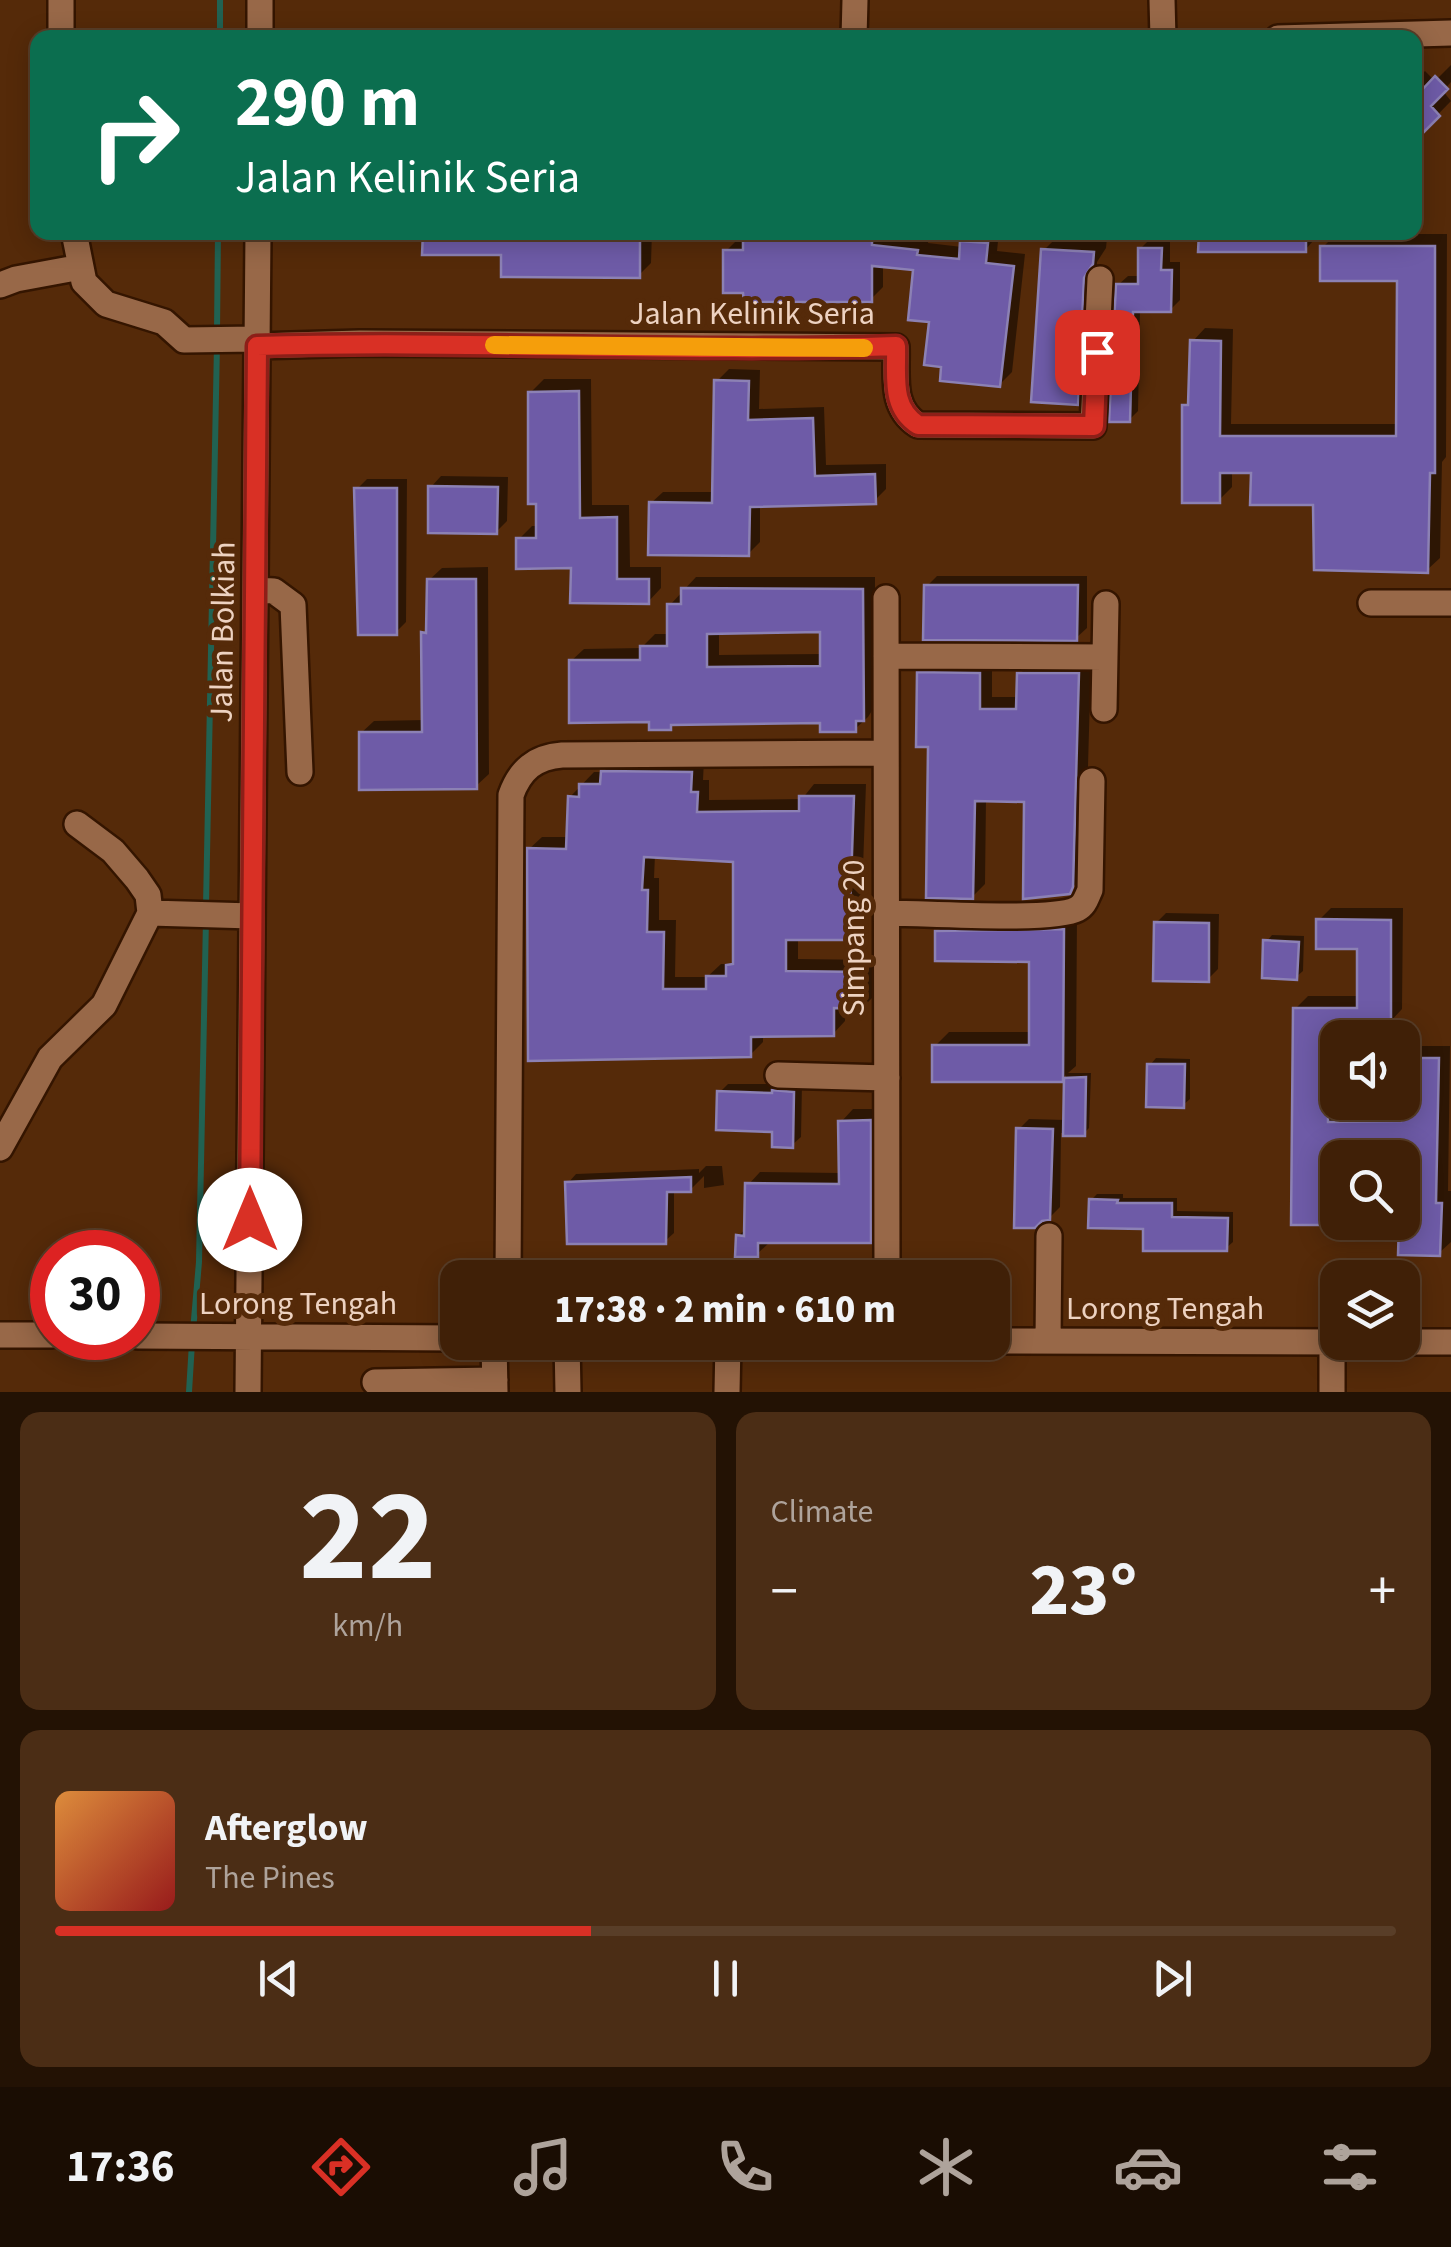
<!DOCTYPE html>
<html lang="en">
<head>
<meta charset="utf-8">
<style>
	body { margin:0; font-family:"Source Sans 3",sans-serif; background:#4b2d15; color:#f1f3f6; height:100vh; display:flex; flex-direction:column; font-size:38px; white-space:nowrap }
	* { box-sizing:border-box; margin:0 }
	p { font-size:32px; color:#aea39b }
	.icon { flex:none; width:55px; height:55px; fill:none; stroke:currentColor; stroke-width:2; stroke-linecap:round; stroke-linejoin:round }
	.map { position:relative; height:1392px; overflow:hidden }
	.drawer { display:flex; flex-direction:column; gap:20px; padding:20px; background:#231204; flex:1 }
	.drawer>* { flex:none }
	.top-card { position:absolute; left:30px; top:30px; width:1392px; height:210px; border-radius:20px; box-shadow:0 5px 25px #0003,0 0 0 2px #593e28; background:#0b6e4f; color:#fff; overflow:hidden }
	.tools { position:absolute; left:1320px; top:1020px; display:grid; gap:20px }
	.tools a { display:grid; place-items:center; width:100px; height:100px; border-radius:20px; background:#402007; box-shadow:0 5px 25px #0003,0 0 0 2px #593e28; font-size:50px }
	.speed { position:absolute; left:30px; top:1230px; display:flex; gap:20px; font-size:50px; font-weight:700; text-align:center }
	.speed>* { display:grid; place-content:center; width:130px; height:130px; border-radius:50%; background:#402007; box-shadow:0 5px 25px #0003,0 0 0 2px #593e28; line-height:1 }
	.speed .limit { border:15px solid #d22; background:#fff; color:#111 }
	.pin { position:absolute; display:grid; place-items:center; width:85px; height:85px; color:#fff; margin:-42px; border-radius:20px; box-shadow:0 5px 15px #0006 }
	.me { position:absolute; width:110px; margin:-55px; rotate:0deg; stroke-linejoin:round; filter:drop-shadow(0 0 8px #0008) }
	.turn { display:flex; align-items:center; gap:35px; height:210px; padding:0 40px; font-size:45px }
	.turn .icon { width:130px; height:130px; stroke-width:2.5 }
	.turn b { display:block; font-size:70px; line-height:85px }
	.big { font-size:75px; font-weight:800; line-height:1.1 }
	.drawer .widget { flex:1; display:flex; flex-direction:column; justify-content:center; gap:15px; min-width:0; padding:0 35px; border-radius:20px; background:#4b2d15 }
	.drawer .dial { align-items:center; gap:0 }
	.dial b { font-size:130px; line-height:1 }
	.song { display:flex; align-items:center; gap:30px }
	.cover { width:120px; height:120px; border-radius:15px; background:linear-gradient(135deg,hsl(30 70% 55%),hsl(0 70% 35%)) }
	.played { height:10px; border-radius:5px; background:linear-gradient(90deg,#d93025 40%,#593e28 40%) }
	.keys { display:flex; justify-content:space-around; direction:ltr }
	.heat { display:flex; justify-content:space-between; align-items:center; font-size:55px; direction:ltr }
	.drawer .tiles { flex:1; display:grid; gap:20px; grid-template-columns:1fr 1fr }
	.widget:last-child { grid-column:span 2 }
	.trip { position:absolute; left:440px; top:1260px; width:570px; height:100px; border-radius:20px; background:#402007; box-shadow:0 5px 25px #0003,0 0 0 2px #593e28; font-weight:800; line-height:100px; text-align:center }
	.menu { display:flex; height:160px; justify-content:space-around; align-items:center; background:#1a0d03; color:#aea39b }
	.menu .icon { width:70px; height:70px }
	.menu .on { color:#d93025 }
	.menu b { font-size:45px; color:#f1f3f6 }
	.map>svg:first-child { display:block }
	.shadow { fill:#0007; fill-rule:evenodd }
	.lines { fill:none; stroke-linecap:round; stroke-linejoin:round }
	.stream { stroke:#216252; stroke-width:6 }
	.building { fill:#6e5ba7; stroke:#8c81b4; stroke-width:2.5; fill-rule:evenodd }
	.minor-casing { stroke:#341500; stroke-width:30 }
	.minor { stroke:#986848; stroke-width:25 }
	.route-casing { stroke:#8d1f18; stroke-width:25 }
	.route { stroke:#d93025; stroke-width:18 }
	.slow { stroke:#f59e0b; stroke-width:18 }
	.labels { text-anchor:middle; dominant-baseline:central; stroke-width:10; stroke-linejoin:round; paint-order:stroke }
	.street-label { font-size:32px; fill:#edd2c1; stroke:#552a09 }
</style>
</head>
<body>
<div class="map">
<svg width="1451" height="1392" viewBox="0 0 1451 1392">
	<rect width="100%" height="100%" fill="#552a09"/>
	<!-- shadow -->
	<path class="shadow" d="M1451,65V82L1443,91L1451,101L1415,138V81L1425,71L1435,81Z
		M425,232H652L651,263L639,275L503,253Z
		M746,232H884L929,238L928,243L962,247L972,232H999L997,251L1025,254L1012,372L999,385L944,365L916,268L883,265V287L870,300L726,251L739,238H746Z
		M1201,232H1313V241L1305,250Z
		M1336,234H1447L1446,457L1442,462L1440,558L1427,570L1315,502L1253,470H1232V487L1219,500L1184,406L1191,400L1193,341L1205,328L1233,329L1231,424H1399L1400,279L1323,247Z
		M1058,236L1107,238L1106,248L1097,262L1091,388L1077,402L1044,250Z
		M1150,239H1170V262H1180V300L1170,310H1140L1138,411L1129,420L1118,285L1128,276H1140V249Z
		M729,369L760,370L759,409L824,407L826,465L886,464V489L874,501L760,505V542L748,554L651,503L663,492H715L717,381Z
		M544,379H591L592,505H629L630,567H661V588L648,602L519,539L532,526H539L530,393Z
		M441,476L508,477L507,521L496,532L431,487Z
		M367,479H407L406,622L396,632L357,489Z
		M488,567L489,774L476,786L361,733L374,721L424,720V634L428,629L429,580L442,568Z
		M937,576H1087V628L1076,638L927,586Z
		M696,577H875V706L868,717L855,729L822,721L675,722L670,727L651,720L571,661L584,649L641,648L655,634H669L670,605ZM822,630V654L719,655V631Z
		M932,661H992V697H1019L1020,674L1032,661H1091L1085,872L1069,892L1027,799H986L985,884L972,897L931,744L920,673Z
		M616,759L704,760L703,780H709V800L802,799L814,784H866L861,924L848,937H798V959L877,960L876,994L864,1006H846L845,1021L833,1034L763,1035V1042L750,1055L530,1058L529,849L542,837H569L570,797L594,772H603ZM655,855L736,859V959L730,964H721L707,977H675L676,920H659V878H654Z
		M1331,908H1403L1402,1009L1390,1022H1340L1339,1110L1403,1109L1404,1059L1417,1046H1450L1448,1191H1451V1242L1439,1253L1402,1222L1400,1148H1342V1158H1338V1214L1329,1223L1295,1009L1308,996H1359V947L1319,920Z
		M1166,913L1219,914L1218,969L1208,979L1156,923Z
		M1077,916L1076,1066L1068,1073H1091L1089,1128L1084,1133H1061L1060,1207L1049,1218L1019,1129L1029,1119L1066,1120V1075L1062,1080L935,1046L949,1032H1032V959L937,932L952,918Z
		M1272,935L1304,936L1303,971L1296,977L1266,942Z
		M1156,1058L1190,1059V1099L1183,1105L1150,1065Z
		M728,1084H802L801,1137L792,1145L720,1092Z
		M853,1109H882V1228L870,1240L770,1242L757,1254L738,1236L747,1228L748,1185L760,1172L841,1173V1122Z
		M706,1166H722L724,1185L704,1188V1176L690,1190H674V1233L665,1241L568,1183L576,1174L699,1169V1173Z
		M1097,1194H1123V1198H1177V1211L1233,1212V1242L1226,1248L1146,1227L1091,1200Z"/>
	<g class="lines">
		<!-- stream -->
		<path class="stream" d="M220,38V0
			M217,331L218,232
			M206,906L217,344
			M193,1331L199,1262L206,919
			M189,1392L192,1343"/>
	</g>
	<!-- building -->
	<path class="building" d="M1435,76L1448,89L1431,106L1440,116L1415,141V91L1418,94Z
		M423,232H640V278L501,277V255H422Z
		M1199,232H1306V252H1198Z
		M743,239L872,240V245L918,250L917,255L959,259L960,241L988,243L986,263L1014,266L1000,387L940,381L941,367L924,365L929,322L908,320L913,270L872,266V302H744L743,293H723V250H743Z
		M1320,246H1435V473H1430L1428,573L1314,570L1313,505H1250L1251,473H1220V503H1182V405H1188L1190,340L1221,341L1220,436H1396L1397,281H1320Z
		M1138,248H1162L1161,270H1172L1171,312H1133L1130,422H1109L1116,284H1138Z
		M1041,249L1094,252L1093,264L1084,278L1078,405L1031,402Z
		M714,380L749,381L748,420L813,418L815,476L875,474L876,504L750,507L749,556L648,555L649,502L712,503Z
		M579,391L580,518L617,517V579H649V604L570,603L571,568L516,569V538H536V504H528V392Z
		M428,486L498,487L497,534L428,533Z
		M354,488H397V635H358Z
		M427,579H476L477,789L359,790V732H422L421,632L426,633Z
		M924,585H1078L1077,641L923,640Z
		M681,588L863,589L864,721H856V732H820V723L671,725V730H649V722L569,723V660H640V646H667V604H681ZM820,632V666L707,667V634Z
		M917,672L980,673V709H1016L1017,673H1079L1073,887L1070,894L1023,899L1024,802L975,801L973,899L926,898L928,747H916Z
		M601,771L692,772L691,792H698L697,812L799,811V796H854L849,940H786V971L865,972V1009L834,1008V1036L751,1037V1057L528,1061L527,848L566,849L568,796L579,797V784H600ZM644,857L733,862V964L726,965V976H706V989H663L664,932H647L648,890H642Z
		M1316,919L1391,920V1024H1328V1122L1401,1121L1402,1058H1439L1436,1203H1442L1440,1256L1398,1255L1399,1222H1402V1158H1397V1151H1330V1225H1291L1293,1008H1357V949H1316Z
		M1154,922L1209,923V982L1153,981Z
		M1064,929L1063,1082H932V1045H1029V962L935,961V931Z
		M1263,940L1299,942L1297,980L1262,978Z
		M1147,1064H1185L1184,1108L1146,1107Z
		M1086,1077L1085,1136H1063L1064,1078Z
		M772,1090L794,1092L793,1148L772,1147V1132L716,1130L717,1091L772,1093Z
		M871,1120V1243H758V1257H735L736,1235L744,1236L745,1183L839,1184L838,1121Z
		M1016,1128L1053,1129L1050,1220L1042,1221L1035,1228H1014Z
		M691,1177V1192H667L666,1244H567L565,1182Z
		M1089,1199L1118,1200L1117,1203H1172V1217L1228,1218L1227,1251H1143V1229L1088,1228Z"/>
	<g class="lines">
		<!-- minor casing -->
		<g class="minor-casing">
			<path id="minor" d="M1162,0L1163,38
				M61,38V0
				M260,38V0
				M854,38L855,0
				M1278,38L1451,33
				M74,232L84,282L106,304L164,322L184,340L257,339
				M0,285L16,279L81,267
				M257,346L360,343L896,347C897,376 890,407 918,425L1093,426L1100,279
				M257,590L274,591L293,605L300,772
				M886,598L887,1278
				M1371,603H1451
				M886,656L1105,657
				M1104,709L1106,604
				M150,913L252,916
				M887,913C922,913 1053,922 1077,909C1085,905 1086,898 1090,890L1092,781
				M778,1075L887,1078
				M0,1148L50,1058L104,1005L150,913L148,895L137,879L113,851L77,824
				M508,1278L511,795C520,770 535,757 562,755L886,753
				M0,1335H52
				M138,1336L458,1338
				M992,1341L1338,1342
				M1048,1341L1049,1236
				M494,1342L495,1392
				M567,1342L568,1392
				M1402,1342H1451
				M375,1382L495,1380
				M248,1392L258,232
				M727,1392L728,1342
				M1332,1392V1342"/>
		</g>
		<!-- minor -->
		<use href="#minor" class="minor"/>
	</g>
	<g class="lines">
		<!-- route casing -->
		<g class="route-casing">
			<path id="route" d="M250,1220L257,346C470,340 683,353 896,346C897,376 890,407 918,425L1094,426L1097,352"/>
		</g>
		<!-- route -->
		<use href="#route" class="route"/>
		<!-- slow -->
		<path class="slow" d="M494,345L864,348"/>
	</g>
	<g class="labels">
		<!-- street labels -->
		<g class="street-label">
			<text x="752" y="314">Jalan Kelinik Seria</text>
			<text transform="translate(223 632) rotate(-89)">Jalan Bolkiah</text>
			<text transform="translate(854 938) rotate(-90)">Simpang 20</text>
			<text x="298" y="1304">Lorong Tengah</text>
			<text x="1165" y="1309">Lorong Tengah</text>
		</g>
	</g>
</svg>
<div class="tools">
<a><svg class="icon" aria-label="sound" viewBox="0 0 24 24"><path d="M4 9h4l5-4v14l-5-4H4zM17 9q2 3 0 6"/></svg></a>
<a><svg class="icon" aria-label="search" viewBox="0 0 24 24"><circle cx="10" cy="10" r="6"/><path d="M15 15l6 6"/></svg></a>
<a><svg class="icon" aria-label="layers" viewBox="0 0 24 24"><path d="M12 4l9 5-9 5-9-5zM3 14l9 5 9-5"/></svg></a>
</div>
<div class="speed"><div class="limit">30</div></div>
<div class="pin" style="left:1097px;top:352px;background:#d93025"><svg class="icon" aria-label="arrive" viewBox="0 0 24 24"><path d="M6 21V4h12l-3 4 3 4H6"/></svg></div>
<svg class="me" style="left:250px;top:1220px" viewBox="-20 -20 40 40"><circle r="19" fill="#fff"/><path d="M0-13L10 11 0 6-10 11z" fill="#d93025"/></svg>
<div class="trip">17:38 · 2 min · 610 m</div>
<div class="top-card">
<div class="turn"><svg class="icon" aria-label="right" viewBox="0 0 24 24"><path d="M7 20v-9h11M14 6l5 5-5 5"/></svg><div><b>290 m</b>Jalan Kelinik Seria</div></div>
</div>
</div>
<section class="drawer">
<div class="tiles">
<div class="widget dial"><b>22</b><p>km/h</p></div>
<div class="widget"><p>Climate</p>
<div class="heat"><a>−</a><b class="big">23°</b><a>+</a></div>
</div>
<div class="widget">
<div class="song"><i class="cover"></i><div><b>Afterglow</b><p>The Pines</p></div></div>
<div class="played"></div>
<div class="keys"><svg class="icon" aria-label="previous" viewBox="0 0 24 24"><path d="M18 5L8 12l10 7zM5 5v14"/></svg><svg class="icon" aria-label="pause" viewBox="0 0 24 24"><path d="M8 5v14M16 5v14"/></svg><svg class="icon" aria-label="next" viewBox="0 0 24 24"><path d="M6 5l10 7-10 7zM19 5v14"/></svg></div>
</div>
</div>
</section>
<nav class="menu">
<b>17:36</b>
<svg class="icon on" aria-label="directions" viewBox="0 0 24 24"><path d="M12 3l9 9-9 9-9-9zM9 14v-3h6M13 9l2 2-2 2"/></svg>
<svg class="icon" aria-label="music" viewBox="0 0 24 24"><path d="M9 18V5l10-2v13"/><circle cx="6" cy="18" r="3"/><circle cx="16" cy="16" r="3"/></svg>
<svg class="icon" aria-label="phone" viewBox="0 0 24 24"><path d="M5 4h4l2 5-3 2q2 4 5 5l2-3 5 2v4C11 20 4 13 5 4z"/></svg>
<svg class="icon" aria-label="climate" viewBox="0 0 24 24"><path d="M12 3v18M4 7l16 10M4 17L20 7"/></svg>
<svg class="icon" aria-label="car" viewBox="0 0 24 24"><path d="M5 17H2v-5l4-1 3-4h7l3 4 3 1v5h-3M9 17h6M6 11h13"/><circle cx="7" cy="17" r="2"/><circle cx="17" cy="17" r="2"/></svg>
<svg class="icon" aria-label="filters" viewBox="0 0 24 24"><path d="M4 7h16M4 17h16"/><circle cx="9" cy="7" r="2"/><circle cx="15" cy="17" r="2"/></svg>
</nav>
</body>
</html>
